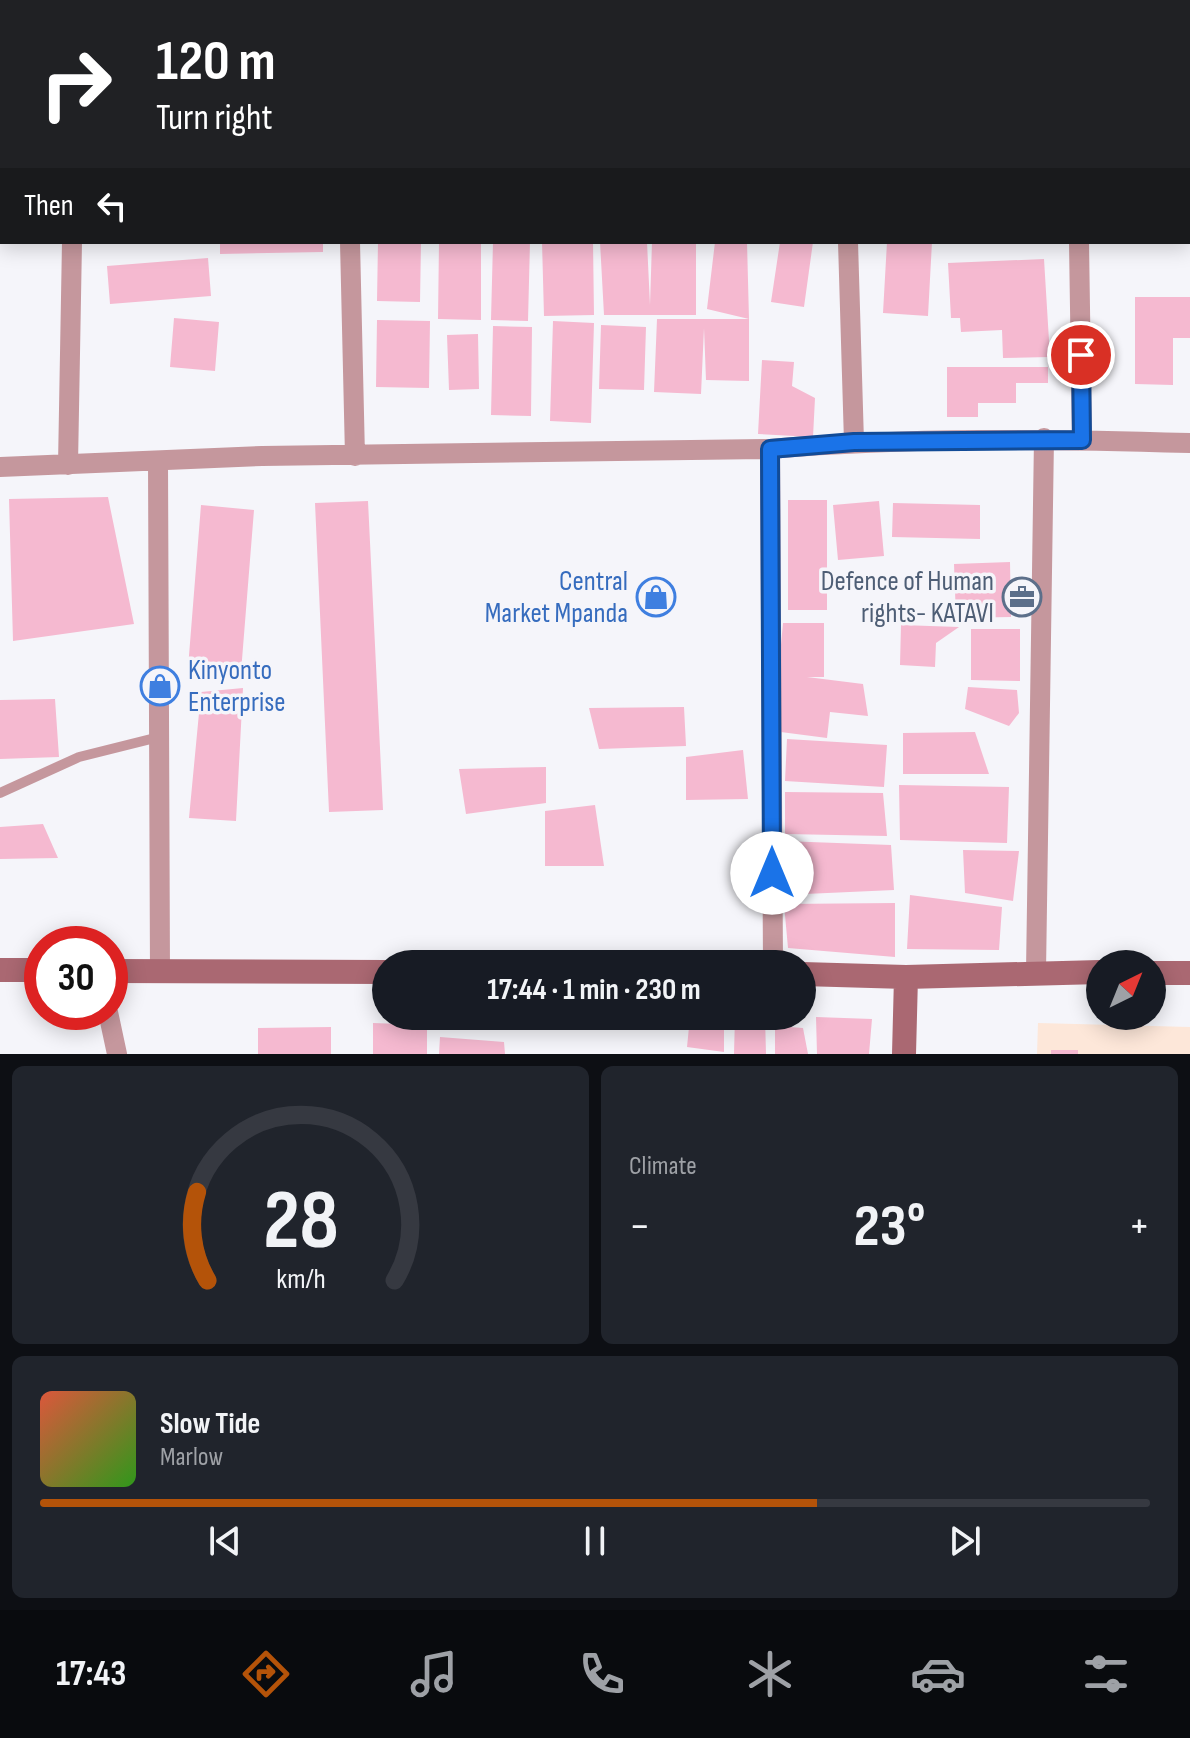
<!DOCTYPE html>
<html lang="en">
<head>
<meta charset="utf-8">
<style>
	body { margin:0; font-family:"Sofia Sans Condensed",sans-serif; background:#20242c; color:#f1f3f6; height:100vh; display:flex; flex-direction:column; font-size:30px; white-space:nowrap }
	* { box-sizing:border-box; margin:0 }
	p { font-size:26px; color:#9ea1a6 }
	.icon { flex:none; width:44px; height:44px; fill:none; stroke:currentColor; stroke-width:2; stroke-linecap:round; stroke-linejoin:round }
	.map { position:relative; height:1054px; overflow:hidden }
	.sheet { display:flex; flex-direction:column; gap:12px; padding:12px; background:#0d0f14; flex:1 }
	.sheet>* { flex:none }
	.hud { position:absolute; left:0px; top:0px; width:1190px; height:244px; box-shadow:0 4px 20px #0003; background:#202124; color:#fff; overflow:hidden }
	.needle { width:52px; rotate:43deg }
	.controls { position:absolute; left:1086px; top:950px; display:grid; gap:16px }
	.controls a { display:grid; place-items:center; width:80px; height:80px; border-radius:50%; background:#171b24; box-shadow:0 4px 20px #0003; font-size:40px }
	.speed { position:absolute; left:24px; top:926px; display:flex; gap:16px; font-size:40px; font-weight:700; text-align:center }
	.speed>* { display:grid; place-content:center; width:104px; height:104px; border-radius:50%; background:#171b24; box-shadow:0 4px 20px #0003; line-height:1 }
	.speed .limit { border:12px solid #d22; background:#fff; color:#111 }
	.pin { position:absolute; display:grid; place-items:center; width:68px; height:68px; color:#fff; margin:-34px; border:4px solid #fff; border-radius:50%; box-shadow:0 2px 8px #0007 }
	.me { position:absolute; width:88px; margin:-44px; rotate:0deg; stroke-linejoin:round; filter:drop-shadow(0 0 6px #0008) }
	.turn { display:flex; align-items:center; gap:28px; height:168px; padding:0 24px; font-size:36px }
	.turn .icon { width:104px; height:104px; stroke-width:2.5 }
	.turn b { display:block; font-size:56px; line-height:68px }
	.then { display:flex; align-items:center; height:76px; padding:0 24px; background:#0003; gap:16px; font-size:30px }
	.big { font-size:60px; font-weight:700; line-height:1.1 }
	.sheet .widget { flex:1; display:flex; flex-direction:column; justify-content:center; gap:12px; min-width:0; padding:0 28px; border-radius:12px; background:#20242c }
	.sheet .dial { align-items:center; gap:0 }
	.dial svg { height:208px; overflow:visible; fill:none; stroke:#363941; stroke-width:7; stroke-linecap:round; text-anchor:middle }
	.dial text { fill:#f1f3f6; stroke:none }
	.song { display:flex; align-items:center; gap:24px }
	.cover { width:96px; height:96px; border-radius:12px; background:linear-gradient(135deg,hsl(10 70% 55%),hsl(110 70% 35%)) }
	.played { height:8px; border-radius:4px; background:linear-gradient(90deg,#b45309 70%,#363941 70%) }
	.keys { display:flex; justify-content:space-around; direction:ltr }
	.heat { display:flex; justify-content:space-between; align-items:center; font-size:44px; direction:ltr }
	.sheet .tiles { flex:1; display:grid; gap:12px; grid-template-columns:1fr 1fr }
	.widget:last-child { grid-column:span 2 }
	.trip { position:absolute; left:372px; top:950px; width:444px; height:80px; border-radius:40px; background:#171b24; box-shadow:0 4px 20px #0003; font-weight:700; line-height:80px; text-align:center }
	.dock { display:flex; height:128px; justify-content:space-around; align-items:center; background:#090b0e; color:#9ea1a6 }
	.dock .icon { width:56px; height:56px }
	.dock .selected { color:#b45309 }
	.dock b { font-size:36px; color:#f1f3f6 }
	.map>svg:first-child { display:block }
	.education { fill:#fde7d9 }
	.building { fill:#f5b9d0 }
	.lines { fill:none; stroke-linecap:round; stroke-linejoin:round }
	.lane { stroke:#c5979d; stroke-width:10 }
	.street { stroke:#c5979d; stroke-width:20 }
	.secondary { stroke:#aa6872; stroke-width:24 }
	.route-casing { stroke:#114b97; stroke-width:20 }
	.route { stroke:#1a73e8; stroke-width:14 }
	.labels { text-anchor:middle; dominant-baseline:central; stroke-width:7; stroke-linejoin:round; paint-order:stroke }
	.shop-label { font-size:28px; fill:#366cbe; stroke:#f5f5fa; text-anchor:end }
	.service-label { font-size:28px; fill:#4e5e75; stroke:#f5f5fa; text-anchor:end }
</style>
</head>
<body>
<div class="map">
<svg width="1190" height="1054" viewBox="0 0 1190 1054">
	<rect width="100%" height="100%" fill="#f5f5fa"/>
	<!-- education -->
	<path class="education" d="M1038,1023L1190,1027V1054H1037Z"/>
	<!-- building -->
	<path class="building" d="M220,242H323V252L220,254Z
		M378,242H421L420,302L377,301Z
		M439,242H481V320L438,319Z
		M493,242H530L528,321L491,320Z
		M542,242H593L594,315L544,316Z
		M600,242H647L650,305L652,242H696V315H604Z
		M715,242H747L749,319V381L706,380L704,328L701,394L654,392L657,319H749L707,309Z
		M780,242H813L804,307L771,302Z
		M887,242H932L928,316L883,313Z
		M208,258L211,296L110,304L107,266Z
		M1044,259L1050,357L1003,358L1002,330L961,332L960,318H951L948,263Z
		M1135,297H1190V338H1173V385L1135,384Z
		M174,318L219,322L215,371L170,367Z
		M377,320L430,321L429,388L376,387Z
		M553,321L594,323L591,423L550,421Z
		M601,325L646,327L644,390L599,389Z
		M493,326L532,327L531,416L491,415Z
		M478,334L479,389L449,390L447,335Z
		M762,360L794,362L792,386L815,398L813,437L758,434Z
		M947,367H1048V383H1016V403H978V417H947Z
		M108,497L134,624L13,641L9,499Z
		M788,500H827V610H788Z
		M368,501L383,810L329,812L315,503Z
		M879,501L884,556L838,560L833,505Z
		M893,503L980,505V539L892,537Z
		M201,505L254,510L241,672L188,668Z
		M1010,562L1011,617L956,618L954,564Z
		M783,623H824V677H807L863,684L868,716L830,712L827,738L773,731Z
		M901,625L959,627L936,643L935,667L900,665Z
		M971,629H1020V681L971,680Z
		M968,687L1017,690L1019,713L1009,726L965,709Z
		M243,688L236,821L189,818L201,692Z
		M55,699L59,757L0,759V700Z
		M684,707L686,746L599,749L589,708Z
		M975,732L989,774H903V733Z
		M787,739L887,745L884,787L785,781Z
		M743,750L748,799L686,800V757Z
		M546,767V803L466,814L459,769Z
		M899,785L1009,787L1007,843L900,840Z
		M785,792L883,793L887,836L785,834Z
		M595,805L604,866H545V811Z
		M43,824L58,858L0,859V827Z
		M783,841L891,845L894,890L783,895Z
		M963,850L1019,851L1013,901L965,893Z
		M910,895L1002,907L999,950L907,949Z
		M895,903V957L788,948L784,904Z
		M735,1016H765L766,1054H734Z
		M690,1017L724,1018V1052L687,1047Z
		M816,1017L872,1019L869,1054H817Z
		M373,1023L427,1025V1054H373Z
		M775,1026L803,1028L808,1054H775Z
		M331,1027V1054H258V1028Z
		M440,1037L504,1042L505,1054H439Z
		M1051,1050H1078V1054H1051Z"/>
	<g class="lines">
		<!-- lane -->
		<path class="lane" d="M0,793L79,757L159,737"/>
		<!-- street -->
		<path class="street" d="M851,0V2
			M1075,0V2
			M347,2V0
			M0,62H2
			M350,242L355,456
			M848,242L854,442
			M1079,242L1082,440
			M770,449L773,964
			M158,461L160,972
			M68,465L72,242
			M0,467L262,456L770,449C910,437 1050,439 1190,443
			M1036,972L1044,438
			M108,1012L117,1054"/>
		<!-- secondary -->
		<path class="secondary" d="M0,970H42
			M110,971L386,972
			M1152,973H1190
			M802,974L906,977L1100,972
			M904,1054L906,977"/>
	</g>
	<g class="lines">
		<!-- route casing -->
		<g class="route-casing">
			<path id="route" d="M772,873L770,449L854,442L1082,440L1081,355"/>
		</g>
		<!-- route -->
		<use href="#route" class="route"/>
	</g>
	<!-- icons -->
	<defs>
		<g id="shop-ring" transform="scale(2)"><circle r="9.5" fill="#f5f5fa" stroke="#3f7fe0" stroke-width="1.5"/><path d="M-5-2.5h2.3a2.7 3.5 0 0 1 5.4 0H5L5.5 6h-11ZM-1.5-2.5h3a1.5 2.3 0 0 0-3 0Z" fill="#3f7fe0"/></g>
		<g id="office-ring" transform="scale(2)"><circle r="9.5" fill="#f5f5fa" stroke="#5c6f8a" stroke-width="1.5"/><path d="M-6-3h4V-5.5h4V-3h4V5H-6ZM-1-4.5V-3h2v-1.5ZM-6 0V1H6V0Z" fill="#5c6f8a"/></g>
	</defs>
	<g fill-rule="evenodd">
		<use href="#shop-ring" x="656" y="597"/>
		<use href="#office-ring" x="1022" y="597"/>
		<use href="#shop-ring" x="160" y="686"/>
	</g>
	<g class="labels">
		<!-- shop labels -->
		<g class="shop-label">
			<text x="628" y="581">Central<tspan x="628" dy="32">Market Mpanda</tspan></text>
			<text x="188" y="670" text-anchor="start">Kinyonto<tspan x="188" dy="32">Enterprise</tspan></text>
		</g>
		<!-- service labels -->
		<g class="service-label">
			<text x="994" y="581">Defence of Human<tspan x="994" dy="32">rights- KATAVI</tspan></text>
		</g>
	</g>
</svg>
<div class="controls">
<a><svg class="needle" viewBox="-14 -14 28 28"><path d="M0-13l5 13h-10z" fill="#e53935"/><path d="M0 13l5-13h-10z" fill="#9ea1a6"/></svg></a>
</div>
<div class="speed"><div class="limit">30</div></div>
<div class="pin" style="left:1081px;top:355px;background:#d93025"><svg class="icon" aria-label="arrive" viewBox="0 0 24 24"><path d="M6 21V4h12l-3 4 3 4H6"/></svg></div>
<svg class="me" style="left:772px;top:873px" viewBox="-20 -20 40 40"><circle r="19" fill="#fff"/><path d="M0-13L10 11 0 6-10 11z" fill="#1a73e8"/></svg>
<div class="trip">17:44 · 1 min · 230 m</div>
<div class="hud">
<div class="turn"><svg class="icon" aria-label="right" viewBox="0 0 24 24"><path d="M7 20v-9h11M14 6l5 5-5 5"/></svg><div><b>120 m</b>Turn right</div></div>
<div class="then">Then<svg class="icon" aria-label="left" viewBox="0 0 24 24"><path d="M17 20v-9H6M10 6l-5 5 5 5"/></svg></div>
</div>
</div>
<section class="sheet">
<div class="tiles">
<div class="widget dial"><svg viewBox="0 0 100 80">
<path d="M14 69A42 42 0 1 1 86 69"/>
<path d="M14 69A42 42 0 0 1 10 35" stroke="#b45309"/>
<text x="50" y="56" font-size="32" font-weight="700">28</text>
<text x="50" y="72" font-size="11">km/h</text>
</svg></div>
<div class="widget"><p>Climate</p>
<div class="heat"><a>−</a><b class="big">23°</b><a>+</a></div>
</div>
<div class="widget">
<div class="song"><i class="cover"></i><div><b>Slow Tide</b><p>Marlow</p></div></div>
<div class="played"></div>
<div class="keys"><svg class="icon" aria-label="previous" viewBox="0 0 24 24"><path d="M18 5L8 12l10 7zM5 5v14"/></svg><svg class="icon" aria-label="pause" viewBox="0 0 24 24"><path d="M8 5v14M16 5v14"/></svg><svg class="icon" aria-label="next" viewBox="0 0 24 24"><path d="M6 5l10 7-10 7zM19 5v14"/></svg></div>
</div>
</div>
</section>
<nav class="dock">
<b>17:43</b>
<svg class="icon selected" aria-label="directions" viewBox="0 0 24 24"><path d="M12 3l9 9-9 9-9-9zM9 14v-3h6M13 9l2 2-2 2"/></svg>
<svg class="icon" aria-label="music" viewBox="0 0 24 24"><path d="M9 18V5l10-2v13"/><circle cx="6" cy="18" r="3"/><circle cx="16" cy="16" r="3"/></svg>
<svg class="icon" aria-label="phone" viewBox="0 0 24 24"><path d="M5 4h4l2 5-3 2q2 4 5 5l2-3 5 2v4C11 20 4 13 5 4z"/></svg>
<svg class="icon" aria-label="climate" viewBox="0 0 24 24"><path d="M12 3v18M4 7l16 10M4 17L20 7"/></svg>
<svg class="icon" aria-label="car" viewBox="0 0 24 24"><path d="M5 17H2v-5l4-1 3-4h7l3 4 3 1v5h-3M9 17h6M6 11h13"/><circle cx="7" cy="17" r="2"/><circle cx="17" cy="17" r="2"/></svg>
<svg class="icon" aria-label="filters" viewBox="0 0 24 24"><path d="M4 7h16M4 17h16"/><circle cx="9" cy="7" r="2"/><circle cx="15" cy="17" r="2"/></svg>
</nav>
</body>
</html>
